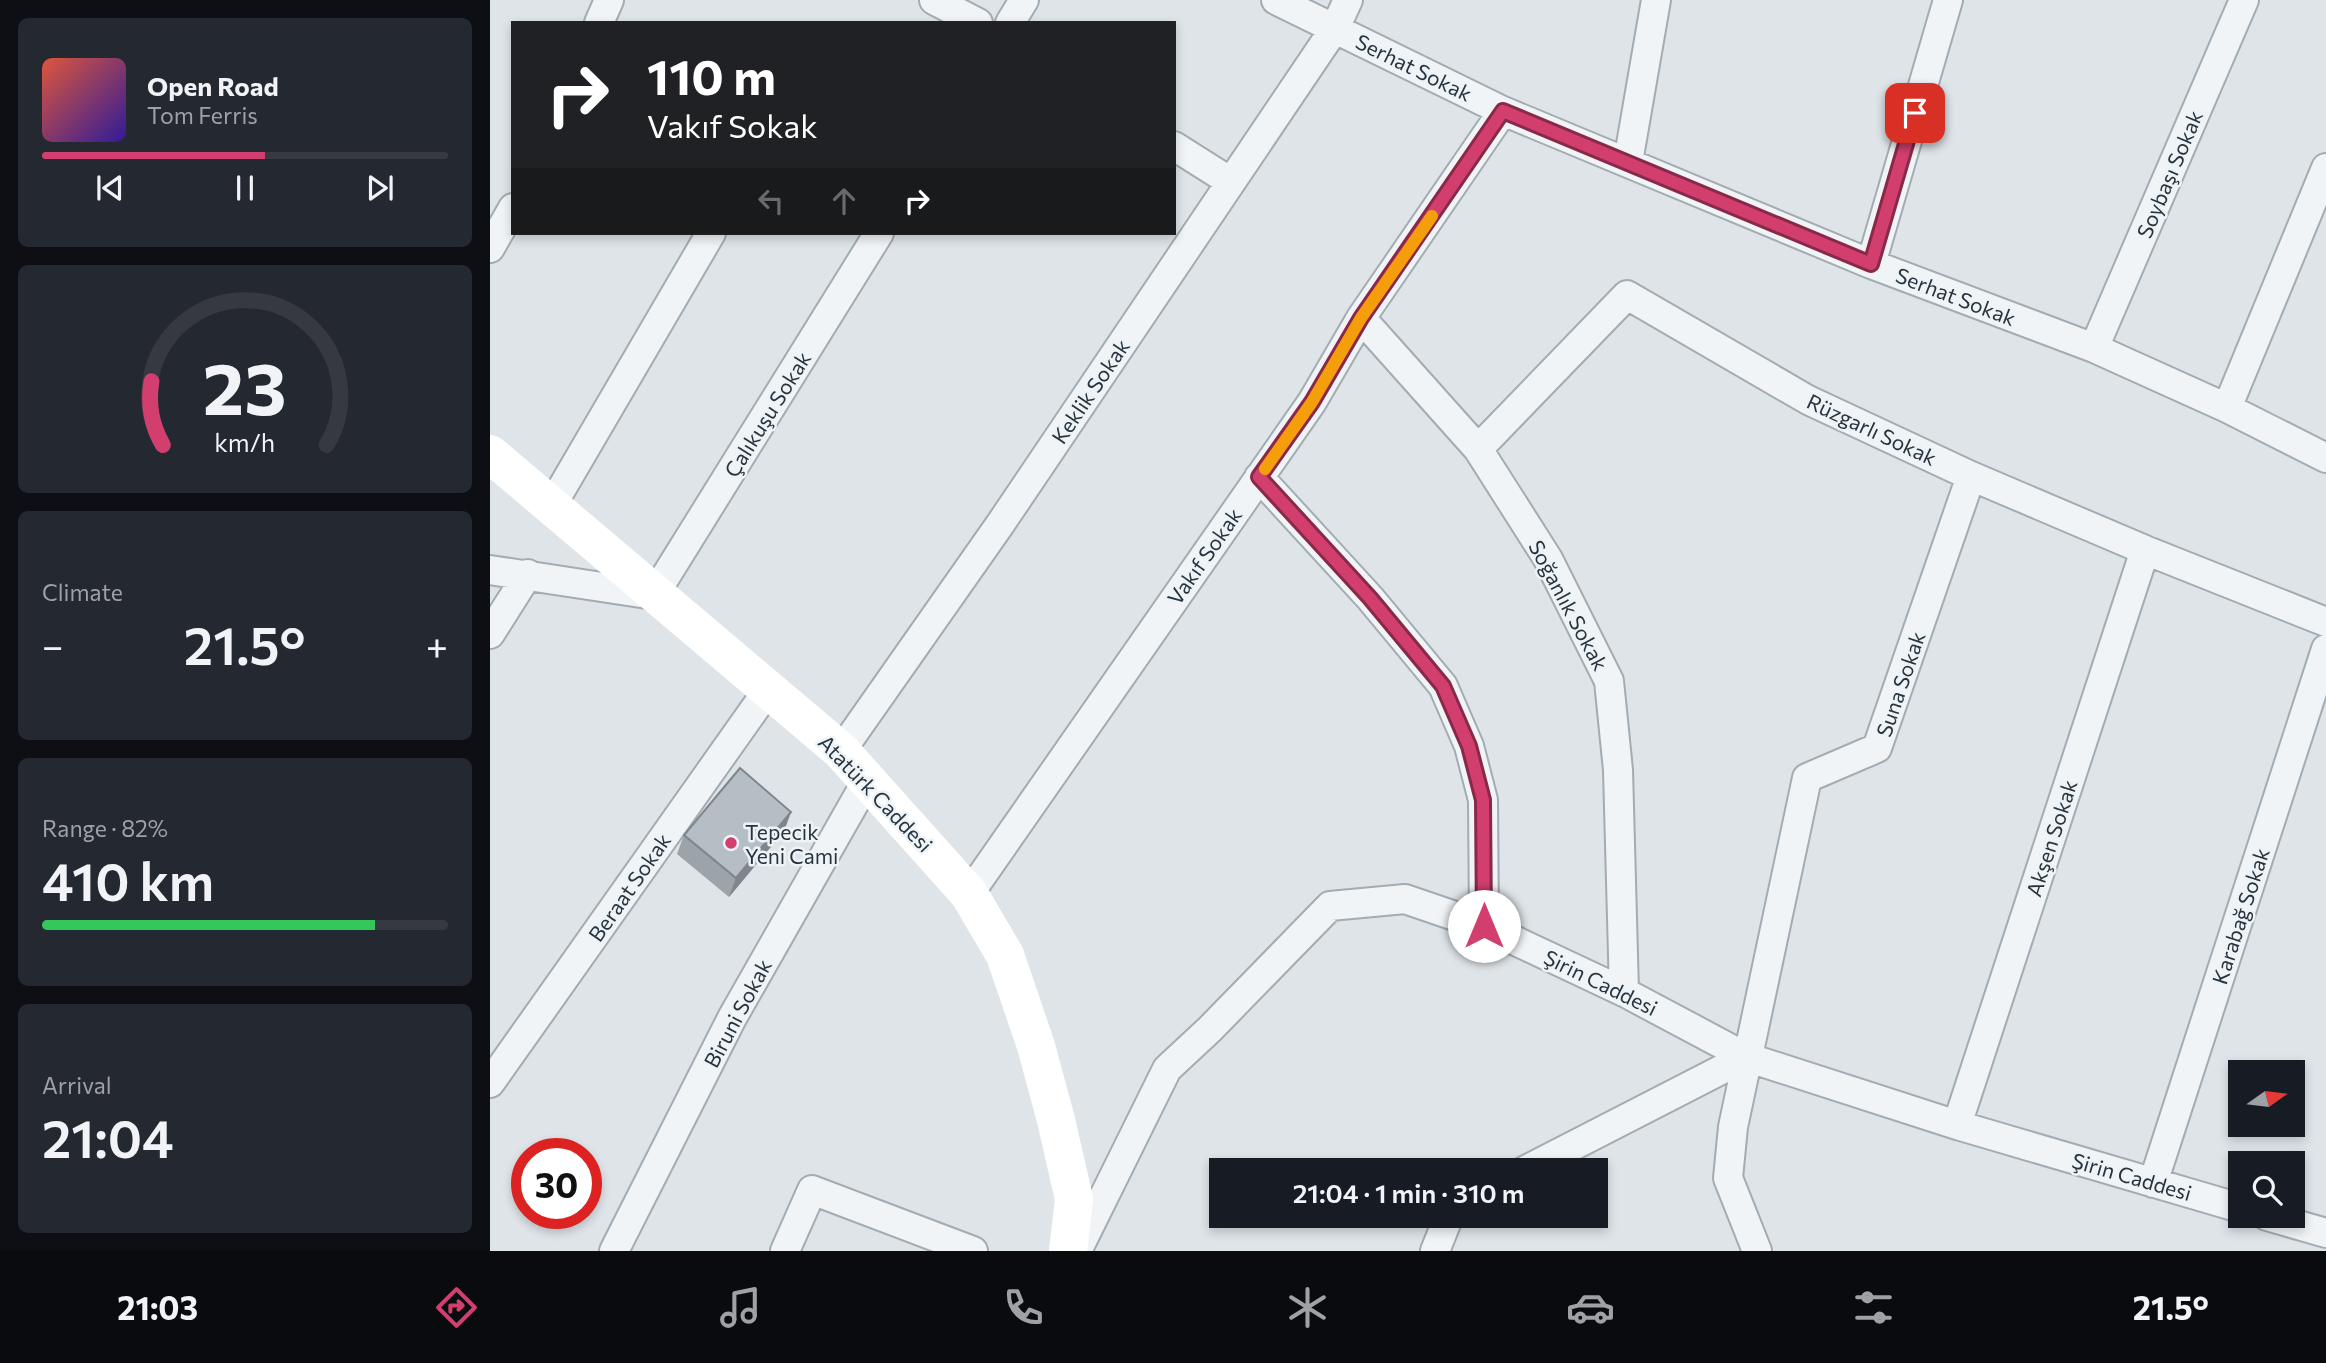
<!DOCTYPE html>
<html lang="en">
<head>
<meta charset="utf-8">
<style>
	body { margin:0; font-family:Commissioner,sans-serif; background:#242831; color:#f1f3f6; height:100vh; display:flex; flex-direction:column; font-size:26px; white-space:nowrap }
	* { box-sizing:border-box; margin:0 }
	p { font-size:23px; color:#9ea1a6 }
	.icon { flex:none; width:38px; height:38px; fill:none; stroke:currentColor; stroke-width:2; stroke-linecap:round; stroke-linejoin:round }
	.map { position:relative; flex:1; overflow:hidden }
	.side { display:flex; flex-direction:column; gap:18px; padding:18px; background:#0d0f14; width:490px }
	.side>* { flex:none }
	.top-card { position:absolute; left:21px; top:21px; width:665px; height:214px; border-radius:0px; box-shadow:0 4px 10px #0003; background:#202124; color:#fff; overflow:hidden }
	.needle { width:46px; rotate:76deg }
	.tools { position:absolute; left:1738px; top:1060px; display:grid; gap:14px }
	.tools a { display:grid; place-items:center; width:77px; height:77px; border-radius:0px; background:#171b24; box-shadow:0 4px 10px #0003; font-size:35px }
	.speed { position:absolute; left:21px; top:1138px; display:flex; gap:14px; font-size:35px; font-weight:700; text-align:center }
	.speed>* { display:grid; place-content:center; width:91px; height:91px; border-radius:50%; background:#171b24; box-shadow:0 4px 10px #0003; line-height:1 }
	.speed .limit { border:10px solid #d22; background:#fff; color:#111 }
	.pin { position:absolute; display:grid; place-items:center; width:60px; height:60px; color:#fff; margin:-30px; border-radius:14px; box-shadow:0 4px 10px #0006 }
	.me { position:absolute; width:77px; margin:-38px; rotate:0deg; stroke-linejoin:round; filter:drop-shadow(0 0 5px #0008) }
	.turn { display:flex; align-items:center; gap:24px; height:147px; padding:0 21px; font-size:32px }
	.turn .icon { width:91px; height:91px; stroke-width:2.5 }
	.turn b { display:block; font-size:49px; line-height:60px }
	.lanes { display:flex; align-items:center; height:66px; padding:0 21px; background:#0003; justify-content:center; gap:35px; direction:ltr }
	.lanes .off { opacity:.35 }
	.big { font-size:52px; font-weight:600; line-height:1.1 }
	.side .widget { flex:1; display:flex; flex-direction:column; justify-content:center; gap:10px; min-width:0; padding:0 24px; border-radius:10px; background:#242831 }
	.side .dial { align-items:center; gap:0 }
	.dial svg { height:182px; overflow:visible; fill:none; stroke:#363941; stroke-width:7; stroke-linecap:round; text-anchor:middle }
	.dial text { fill:#f1f3f6; stroke:none }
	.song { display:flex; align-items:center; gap:21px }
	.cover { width:84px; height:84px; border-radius:10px; background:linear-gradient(135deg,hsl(10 70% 55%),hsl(250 70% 35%)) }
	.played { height:7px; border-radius:4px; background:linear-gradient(90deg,#d23f6e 55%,#363941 55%) }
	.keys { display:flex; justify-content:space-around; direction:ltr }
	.heat { display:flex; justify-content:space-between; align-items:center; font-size:38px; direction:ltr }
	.charge { height:10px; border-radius:5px; background:linear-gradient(90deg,#34c759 82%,#363941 0) }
	.trip { position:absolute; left:719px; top:1158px; width:399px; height:70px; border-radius:0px; background:#171b24; box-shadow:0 4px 10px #0003; font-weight:600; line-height:70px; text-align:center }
	.tabs { display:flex; height:112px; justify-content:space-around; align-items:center; background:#090b0e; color:#9ea1a6 }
	.tabs .icon { width:49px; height:49px }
	.tabs .active { color:#d23f6e }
	.tabs b { font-size:32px; color:#f1f3f6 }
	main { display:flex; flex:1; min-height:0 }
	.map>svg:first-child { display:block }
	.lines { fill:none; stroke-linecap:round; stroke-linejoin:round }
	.street-casing { stroke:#a3acb2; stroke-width:32 }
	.street { stroke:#f1f4f7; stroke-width:28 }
	.secondary { stroke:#fff; stroke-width:38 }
	.wall { fill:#9ca3a9 }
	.shaded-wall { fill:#7f858a }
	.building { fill:#b5bec5; stroke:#7f858a; stroke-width:2 }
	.route-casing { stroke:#882948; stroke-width:18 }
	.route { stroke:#d23f6e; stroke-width:12 }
	.slow { stroke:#f59e0b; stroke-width:12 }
	.poi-dot { fill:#d23f6e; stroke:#eef3f6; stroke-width:2.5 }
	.labels { text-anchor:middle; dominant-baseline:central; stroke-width:5; stroke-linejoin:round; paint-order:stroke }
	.street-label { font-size:21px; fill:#273440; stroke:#eef3f6 }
	.poi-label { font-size:21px; fill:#273440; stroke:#eef3f6; text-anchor:start }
</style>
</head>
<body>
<main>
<section class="side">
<div class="widget">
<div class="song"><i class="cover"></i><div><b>Open Road</b><p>Tom Ferris</p></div></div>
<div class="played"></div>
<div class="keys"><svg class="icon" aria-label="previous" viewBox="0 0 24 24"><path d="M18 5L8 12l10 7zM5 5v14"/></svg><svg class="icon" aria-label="pause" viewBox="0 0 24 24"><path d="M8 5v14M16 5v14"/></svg><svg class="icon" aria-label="next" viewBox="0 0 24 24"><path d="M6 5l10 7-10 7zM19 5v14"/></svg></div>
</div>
<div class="widget dial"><svg viewBox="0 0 100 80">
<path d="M14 69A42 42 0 1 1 86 69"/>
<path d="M14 69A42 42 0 0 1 9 41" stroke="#d23f6e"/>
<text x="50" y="56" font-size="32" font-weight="700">23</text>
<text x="50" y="72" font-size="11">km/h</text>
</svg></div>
<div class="widget"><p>Climate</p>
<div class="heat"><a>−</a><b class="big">21.5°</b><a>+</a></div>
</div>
<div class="widget"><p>Range · 82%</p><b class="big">410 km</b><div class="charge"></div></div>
<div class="widget"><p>Arrival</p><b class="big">21:04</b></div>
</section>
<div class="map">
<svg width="1836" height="1251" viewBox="0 0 1836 1251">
	<rect width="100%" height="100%" fill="#dee4e8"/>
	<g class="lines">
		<!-- street casing -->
		<g class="street-casing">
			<path id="street" d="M444,0L488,23
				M786,0L1013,111L1381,264L1604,348L1737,408L1836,458
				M109,23L119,0
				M520,23L534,0
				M684,146L741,182
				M1138,162L1166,0
				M0,248L23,208
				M1381,264L1458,0
				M871,318L988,449L1058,559L1119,681L1128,770L1134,992
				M1604,348L1754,0
				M1737,408L1836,168
				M988,449L1137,295L1318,400L1481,476L1655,550L1836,622
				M769,477L880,598L953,686L979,746L993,800L994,926
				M62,505L221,233
				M0,570L164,595L389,233
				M0,634L38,574
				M351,751L511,523L845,28L858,0
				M479,894L822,402L871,318L1013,111
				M0,1083L278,690
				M1467,1125L1655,550
				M1034,1171L1256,1057
				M1663,1183L1836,649
				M1777,1216L1836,1233
				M124,1251L242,1018L378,779
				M295,1251L322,1190L483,1251
				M587,1251L677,1069L720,1029L840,906L915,899L994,926L1134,992L1256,1057L1467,1125L1750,1208
				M945,1251L959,1216
				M1267,1251L1238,1178L1243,1127L1317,778L1387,748L1481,476"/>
		</g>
		<!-- street -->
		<use href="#street" class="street"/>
		<!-- secondary -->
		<path class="secondary" d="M0,454L351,751L479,894L515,955L546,1046L566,1120L584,1199L578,1251"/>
	</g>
	<!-- wall -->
	<path class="wall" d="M301,812L294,831L239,897L187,854L194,835Z"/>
	<!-- shaded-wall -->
	<path class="shaded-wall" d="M301,812L294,831L239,897L246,878Z"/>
	<!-- building -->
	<path class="building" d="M250,768L301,812L246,878L194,835Z"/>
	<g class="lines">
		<!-- route casing -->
		<g class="route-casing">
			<path id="route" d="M994,926L993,800L979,746L953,686L880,598L769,477L822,402L871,318L1013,111L1381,264L1425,113"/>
		</g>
		<!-- route -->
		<use href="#route" class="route"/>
		<!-- slow -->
		<path class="slow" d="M775,469L822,402L871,318L942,216"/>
	</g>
	<!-- markers -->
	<circle class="poi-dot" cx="241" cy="843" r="7"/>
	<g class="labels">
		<!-- street labels -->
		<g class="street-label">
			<text transform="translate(924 67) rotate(26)">Serhat Sokak</text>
			<text transform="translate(1679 174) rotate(-67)">Soybaşı Sokak</text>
			<text transform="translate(1466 296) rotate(21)">Serhat Sokak</text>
			<text transform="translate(600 391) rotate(-56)">Keklik Sokak</text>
			<text transform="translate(277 414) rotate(-58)">Çalıkuşu Sokak</text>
			<text transform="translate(1382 429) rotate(25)">Rüzgarlı Sokak</text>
			<text transform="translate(714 556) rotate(-55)">Vakıf Sokak</text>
			<text transform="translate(1079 605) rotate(62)">Soğanlık Sokak</text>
			<text transform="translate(1410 684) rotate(-71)">Suna Sokak</text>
			<text transform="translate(386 793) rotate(46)">Atatürk Caddesi</text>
			<text transform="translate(1561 838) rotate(-72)">Akşen Sokak</text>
			<text transform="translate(139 887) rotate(-55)">Beraat Sokak</text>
			<text transform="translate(1750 916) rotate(-72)">Karabağ Sokak</text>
			<text transform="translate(1111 982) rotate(26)">Şirin Caddesi</text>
			<text transform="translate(247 1013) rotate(-62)">Biruni Sokak</text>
			<text transform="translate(1642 1176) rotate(16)">Şirin Caddesi</text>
		</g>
		<!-- poi labels -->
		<g class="poi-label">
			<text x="255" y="831">Tepecik<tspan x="255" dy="24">Yeni Cami</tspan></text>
		</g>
	</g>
</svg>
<div class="tools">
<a><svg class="needle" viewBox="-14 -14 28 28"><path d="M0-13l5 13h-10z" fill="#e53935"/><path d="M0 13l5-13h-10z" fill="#9ea1a6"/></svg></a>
<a><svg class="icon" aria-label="search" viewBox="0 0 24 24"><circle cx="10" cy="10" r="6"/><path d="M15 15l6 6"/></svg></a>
</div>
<div class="speed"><div class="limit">30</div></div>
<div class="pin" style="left:1425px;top:113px;background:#d93025"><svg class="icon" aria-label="arrive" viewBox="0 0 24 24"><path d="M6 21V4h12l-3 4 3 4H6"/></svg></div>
<svg class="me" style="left:994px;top:926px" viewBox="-20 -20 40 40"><circle r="19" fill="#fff"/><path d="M0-13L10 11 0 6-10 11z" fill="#d23f6e"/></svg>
<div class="trip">21:04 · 1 min · 310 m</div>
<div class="top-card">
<div class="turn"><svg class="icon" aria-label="right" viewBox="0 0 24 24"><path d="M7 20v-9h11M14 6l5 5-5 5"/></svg><div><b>110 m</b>Vakıf Sokak</div></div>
<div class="lanes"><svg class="icon off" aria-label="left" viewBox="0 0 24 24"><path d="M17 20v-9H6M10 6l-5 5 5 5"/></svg><svg class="icon off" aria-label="ahead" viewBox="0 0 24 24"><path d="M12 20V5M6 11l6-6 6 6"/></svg><svg class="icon" aria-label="right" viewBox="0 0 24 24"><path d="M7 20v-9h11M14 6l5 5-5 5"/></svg></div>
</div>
</div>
</main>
<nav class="tabs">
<b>21:03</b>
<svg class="icon active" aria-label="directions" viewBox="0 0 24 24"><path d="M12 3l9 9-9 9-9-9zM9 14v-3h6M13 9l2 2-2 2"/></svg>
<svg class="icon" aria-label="music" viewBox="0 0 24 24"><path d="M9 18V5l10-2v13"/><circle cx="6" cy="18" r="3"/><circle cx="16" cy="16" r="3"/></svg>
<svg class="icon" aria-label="phone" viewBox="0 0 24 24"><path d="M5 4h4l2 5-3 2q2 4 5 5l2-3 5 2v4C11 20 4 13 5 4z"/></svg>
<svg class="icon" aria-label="climate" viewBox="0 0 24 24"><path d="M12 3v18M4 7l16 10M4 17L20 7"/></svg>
<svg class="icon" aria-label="car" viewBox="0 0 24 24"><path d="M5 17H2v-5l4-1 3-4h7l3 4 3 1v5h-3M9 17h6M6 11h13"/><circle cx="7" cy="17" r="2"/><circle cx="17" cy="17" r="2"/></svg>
<svg class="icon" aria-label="filters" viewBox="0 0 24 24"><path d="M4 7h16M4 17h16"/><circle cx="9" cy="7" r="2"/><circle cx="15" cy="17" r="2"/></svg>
<b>21.5°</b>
</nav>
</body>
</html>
